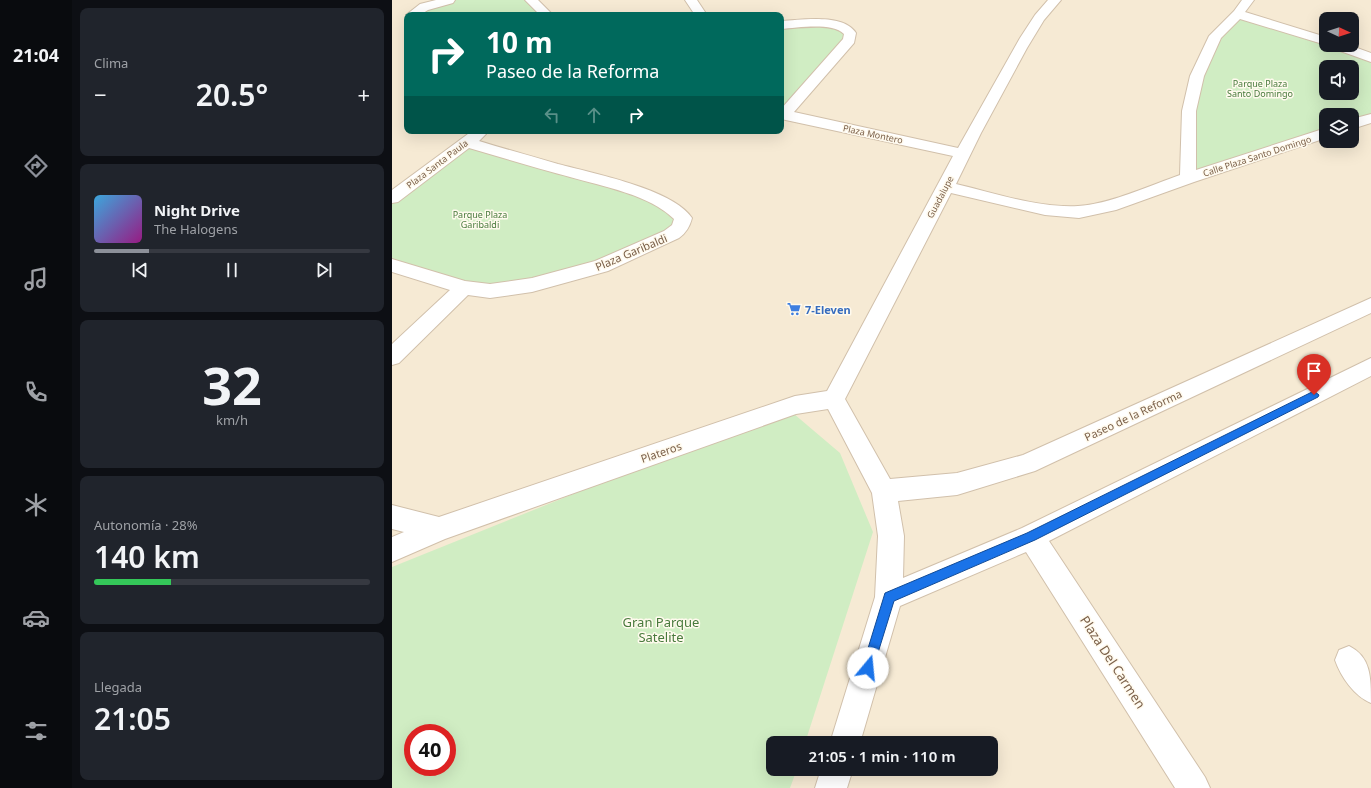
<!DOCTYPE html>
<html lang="es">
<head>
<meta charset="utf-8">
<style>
	body { margin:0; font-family:"Noto Sans",sans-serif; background:#20242c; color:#f1f3f6; height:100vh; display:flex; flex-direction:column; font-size:15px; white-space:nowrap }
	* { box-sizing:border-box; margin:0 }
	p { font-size:13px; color:#9ea1a6 }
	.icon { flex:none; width:22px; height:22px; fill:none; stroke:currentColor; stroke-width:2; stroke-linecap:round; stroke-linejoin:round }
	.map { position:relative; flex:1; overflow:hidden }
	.panel { display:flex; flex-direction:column; gap:8px; padding:8px; background:#0d0f14; width:320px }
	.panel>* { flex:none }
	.top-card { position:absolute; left:12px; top:12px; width:380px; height:122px; border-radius:8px; box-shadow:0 4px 16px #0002; background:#00695c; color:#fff; overflow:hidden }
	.needle { width:26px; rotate:93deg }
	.controls { position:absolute; left:927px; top:12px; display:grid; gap:8px }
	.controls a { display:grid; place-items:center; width:40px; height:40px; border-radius:8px; background:#171b24; box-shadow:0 4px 16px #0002; font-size:20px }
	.speed { position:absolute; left:12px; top:724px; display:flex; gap:8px; font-size:20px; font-weight:700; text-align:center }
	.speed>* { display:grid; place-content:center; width:52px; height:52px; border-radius:50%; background:#171b24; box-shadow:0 4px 16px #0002; line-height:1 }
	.speed .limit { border:6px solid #d22; background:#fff; color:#111 }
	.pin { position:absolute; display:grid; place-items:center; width:34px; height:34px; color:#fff; margin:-41px -17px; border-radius:50% 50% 50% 0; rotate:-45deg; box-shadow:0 0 4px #0007 }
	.pin .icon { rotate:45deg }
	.me { position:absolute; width:44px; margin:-22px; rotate:17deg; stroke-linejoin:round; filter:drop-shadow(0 0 3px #0008) }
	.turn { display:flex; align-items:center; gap:14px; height:84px; padding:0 16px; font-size:18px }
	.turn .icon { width:52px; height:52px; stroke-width:2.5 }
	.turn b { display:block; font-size:28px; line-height:34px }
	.lanes { display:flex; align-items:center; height:38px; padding:0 16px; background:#0003; justify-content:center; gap:20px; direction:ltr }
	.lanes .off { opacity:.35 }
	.big { font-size:30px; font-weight:600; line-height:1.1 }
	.panel .card { flex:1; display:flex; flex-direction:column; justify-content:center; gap:6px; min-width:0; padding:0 14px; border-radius:8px; background:#20242c }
	.panel .dial { align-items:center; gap:0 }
	.dial b { font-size:52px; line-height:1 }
	.song { display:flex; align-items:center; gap:12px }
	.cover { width:48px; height:48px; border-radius:6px; background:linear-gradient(135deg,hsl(200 70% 55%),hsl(310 70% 35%)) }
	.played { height:4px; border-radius:2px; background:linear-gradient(90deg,#8c9099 20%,#363941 20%) }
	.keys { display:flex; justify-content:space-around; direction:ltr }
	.heat { display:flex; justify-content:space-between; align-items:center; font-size:22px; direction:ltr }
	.charge { height:6px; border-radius:3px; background:linear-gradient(90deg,#34c759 28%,#363941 0) }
	.trip { position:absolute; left:374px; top:736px; width:232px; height:40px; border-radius:8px; background:#171b24; box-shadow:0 4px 16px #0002; font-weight:600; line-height:40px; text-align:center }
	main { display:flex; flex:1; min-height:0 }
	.dock { display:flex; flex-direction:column; width:72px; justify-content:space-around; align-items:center; background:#090b0e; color:#9ea1a6 }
	.dock .icon { width:28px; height:28px }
	.dock .active { color:#8c9099 }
	.dock b { font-size:18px; color:#f1f3f6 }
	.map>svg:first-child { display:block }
	.residential { fill:#f6ead4; fill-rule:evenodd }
	.green { fill:#d0edc3; fill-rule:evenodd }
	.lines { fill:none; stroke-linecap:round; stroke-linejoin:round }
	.minor-casing { stroke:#d1c0ab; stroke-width:2 }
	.minor { fill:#fff; fill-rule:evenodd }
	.route { fill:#1a73e8; stroke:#114b97 }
	.labels { text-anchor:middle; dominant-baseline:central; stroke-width:3; stroke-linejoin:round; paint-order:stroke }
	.far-park-label { font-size:9px; fill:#487a3c; stroke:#fffaee }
	.far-street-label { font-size:9px; fill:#7a5f48; stroke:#fffaee }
	.street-label { font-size:11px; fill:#7a5f48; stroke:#fffaee }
	.shop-label { font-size:11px; font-weight:bold; fill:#366cbe; stroke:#fffaee; text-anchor:start }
	.near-park-label { font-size:13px; fill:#487a3c; stroke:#fffaee }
	.near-street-label { font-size:13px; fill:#7a5f48; stroke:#fffaee }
</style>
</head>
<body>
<main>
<nav class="dock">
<b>21:04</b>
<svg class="icon active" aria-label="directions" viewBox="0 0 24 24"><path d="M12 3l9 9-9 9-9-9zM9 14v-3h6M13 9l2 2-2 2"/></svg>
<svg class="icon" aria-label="music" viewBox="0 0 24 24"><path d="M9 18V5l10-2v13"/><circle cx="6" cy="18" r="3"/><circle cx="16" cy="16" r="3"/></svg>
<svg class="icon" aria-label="phone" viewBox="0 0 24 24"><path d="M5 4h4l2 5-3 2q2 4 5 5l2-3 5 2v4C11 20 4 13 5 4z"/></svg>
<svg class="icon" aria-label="climate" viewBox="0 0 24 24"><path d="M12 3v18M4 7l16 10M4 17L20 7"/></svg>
<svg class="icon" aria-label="car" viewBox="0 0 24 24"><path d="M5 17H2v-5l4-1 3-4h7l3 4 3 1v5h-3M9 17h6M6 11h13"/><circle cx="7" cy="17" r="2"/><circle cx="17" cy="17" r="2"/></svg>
<svg class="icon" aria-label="filters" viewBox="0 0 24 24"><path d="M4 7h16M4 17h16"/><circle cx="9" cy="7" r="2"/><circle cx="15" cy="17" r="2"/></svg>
</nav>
<section class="panel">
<div class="card"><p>Clima</p>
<div class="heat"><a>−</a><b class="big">20.5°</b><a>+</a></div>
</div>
<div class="card">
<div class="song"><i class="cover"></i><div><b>Night Drive</b><p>The Halogens</p></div></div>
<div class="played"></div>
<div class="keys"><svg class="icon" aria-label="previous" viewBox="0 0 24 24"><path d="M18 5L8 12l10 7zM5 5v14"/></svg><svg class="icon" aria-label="pause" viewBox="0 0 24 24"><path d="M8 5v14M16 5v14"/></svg><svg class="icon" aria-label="next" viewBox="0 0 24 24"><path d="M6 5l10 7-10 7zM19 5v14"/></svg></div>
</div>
<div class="card dial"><b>32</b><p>km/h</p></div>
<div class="card"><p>Autonomía · 28%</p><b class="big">140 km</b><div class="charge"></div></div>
<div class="card"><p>Llegada</p><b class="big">21:05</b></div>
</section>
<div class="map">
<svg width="979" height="788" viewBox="0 0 979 788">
	<rect width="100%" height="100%" fill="#fef7e6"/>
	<!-- residential -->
	<path class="residential" d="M0,0H979V788H0ZM15,15H389V131H15ZM934,19H960V45H934ZM934,67H960V93H934ZM934,115H960V141H934ZM21,733H55V767H21ZM381,743H599V769H381Z"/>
	<!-- green -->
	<path class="green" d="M57,0H139L155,15H21Z
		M846,14L934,45H945L979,58V118L960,124V115H934V133L796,178L797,111L823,36ZM934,67H960V93H934Z
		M389,25L448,26L458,33L389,114Z
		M74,142L273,204L290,224L209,266L98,291L0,265V198Z
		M395,408L448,453L481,532L413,743H381V769H405L398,788H0V567ZM21,733H55V767H21Z"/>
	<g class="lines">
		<!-- minor casing -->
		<g class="minor-casing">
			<path id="minor" d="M44,0H63L61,3L36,10L28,15H15V17L14,15L28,4Z
				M133,0H146L161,15H148Z
				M293,0H305L315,15H303Z
				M656,0H669L652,20L635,48L589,133L564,184C603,193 645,208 686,206C715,205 759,185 788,175L790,111L798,76L817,36L842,11L850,0H862L853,12L934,37V45L848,19L829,38L812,76L804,111V170L934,128V138L802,182L724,210L687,218L653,215L559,193L453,399L498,479L565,473L631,455L979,298V313L643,471L565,495L506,501L512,536L511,578L630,528L979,358V376L657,541L813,777L818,788H783L634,552L508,606L468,743H438L483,597L486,536L480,493L436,409L404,414L53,539L0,562V537L12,532L0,529V505L47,517L403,396L435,391L561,156L389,119V109L451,39L452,34C440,22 405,28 389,29V21C410,20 451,13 464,33L462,43L402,112L566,148L628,38L643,15Z
				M938,45H957L979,53V62L940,48Z
				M979,114V123L960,129V119Z
				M80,131H92L94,134L87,141C113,149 139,156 166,164C200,173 281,189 300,218C298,226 294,233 287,238L216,271L140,292L98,298L76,295L7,363L0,365V344L58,290L0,272V259L73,281L98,284L140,278L203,261L272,231L280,225L282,219C258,195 210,186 178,177C144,168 111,158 77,148L6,202L0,203V190Z
				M957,646C979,657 979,677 979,703C962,696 949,677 943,660L947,650Z
				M429,769H461L455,788H423Z"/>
		</g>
		<!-- minor -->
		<use href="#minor" class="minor"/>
	</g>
	<!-- route -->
	<path class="route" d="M922,391L927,395L926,397L643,540L502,601L480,672L476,674L471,672L470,668L493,593L635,533Z"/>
	<!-- icons -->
	<defs>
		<g id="supermarket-bare" transform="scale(1.08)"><path d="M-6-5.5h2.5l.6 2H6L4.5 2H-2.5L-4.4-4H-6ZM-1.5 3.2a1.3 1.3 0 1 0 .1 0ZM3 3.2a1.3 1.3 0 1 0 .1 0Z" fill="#3f7fe0" stroke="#fffaee" stroke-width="2.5" paint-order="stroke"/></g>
	</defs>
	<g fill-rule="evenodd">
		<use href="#supermarket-bare" x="402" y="309"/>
	</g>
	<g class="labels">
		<!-- far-park labels -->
		<g class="far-park-label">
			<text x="868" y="83">Parque Plaza<tspan x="868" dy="10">Santo Domingo</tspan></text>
			<text x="88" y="214">Parque Plaza<tspan x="88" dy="10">Garibaldi</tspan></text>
		</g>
		<!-- far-street labels -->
		<g class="far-street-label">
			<text transform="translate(481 134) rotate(12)">Plaza Montero</text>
			<text transform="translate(865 156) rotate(-18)">Calle Plaza Santo Domingo</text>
			<text transform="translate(45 164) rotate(-37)">Plaza Santa Paula</text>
			<text transform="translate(548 197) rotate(-62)">Guadalupe</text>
		</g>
		<!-- street labels -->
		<g class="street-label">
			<text transform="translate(239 252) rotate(-23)">Plaza Garibaldi</text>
			<text transform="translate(741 415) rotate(-25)">Paseo de la Reforma</text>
			<text transform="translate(269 452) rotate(-19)">Plateros</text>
		</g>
		<!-- shop labels -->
		<g class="shop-label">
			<text x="413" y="309">7-Eleven</text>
		</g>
		<!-- near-park labels -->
		<g class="near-park-label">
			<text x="269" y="622">Gran Parque<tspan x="269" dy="15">Satelite</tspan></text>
		</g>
		<!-- near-street labels -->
		<g class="near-street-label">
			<text transform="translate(721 662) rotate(57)">Plaza Del Carmen</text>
		</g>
	</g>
</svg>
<div class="controls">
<a><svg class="needle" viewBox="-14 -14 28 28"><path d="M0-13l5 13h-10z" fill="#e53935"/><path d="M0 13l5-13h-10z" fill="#9ea1a6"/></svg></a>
<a><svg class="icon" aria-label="sound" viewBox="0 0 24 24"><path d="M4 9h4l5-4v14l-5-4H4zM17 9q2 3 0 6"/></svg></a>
<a><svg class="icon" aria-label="layers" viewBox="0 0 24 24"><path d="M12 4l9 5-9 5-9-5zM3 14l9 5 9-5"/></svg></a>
</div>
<div class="speed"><div class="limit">40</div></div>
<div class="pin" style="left:922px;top:395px;background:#d93025"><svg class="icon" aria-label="arrive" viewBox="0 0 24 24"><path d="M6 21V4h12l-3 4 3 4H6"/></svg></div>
<svg class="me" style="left:476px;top:668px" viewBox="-20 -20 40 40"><circle r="19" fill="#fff"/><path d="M0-13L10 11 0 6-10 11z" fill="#1a73e8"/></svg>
<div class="trip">21:05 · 1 min · 110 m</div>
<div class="top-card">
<div class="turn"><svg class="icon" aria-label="right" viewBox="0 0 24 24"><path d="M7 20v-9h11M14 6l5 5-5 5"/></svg><div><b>10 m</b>Paseo de la Reforma</div></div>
<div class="lanes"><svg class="icon off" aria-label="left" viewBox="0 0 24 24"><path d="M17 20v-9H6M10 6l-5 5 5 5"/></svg><svg class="icon off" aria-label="ahead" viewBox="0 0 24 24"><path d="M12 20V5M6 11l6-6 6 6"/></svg><svg class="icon" aria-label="right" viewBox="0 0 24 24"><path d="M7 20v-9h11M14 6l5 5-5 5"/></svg></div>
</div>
</div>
</main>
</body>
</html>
